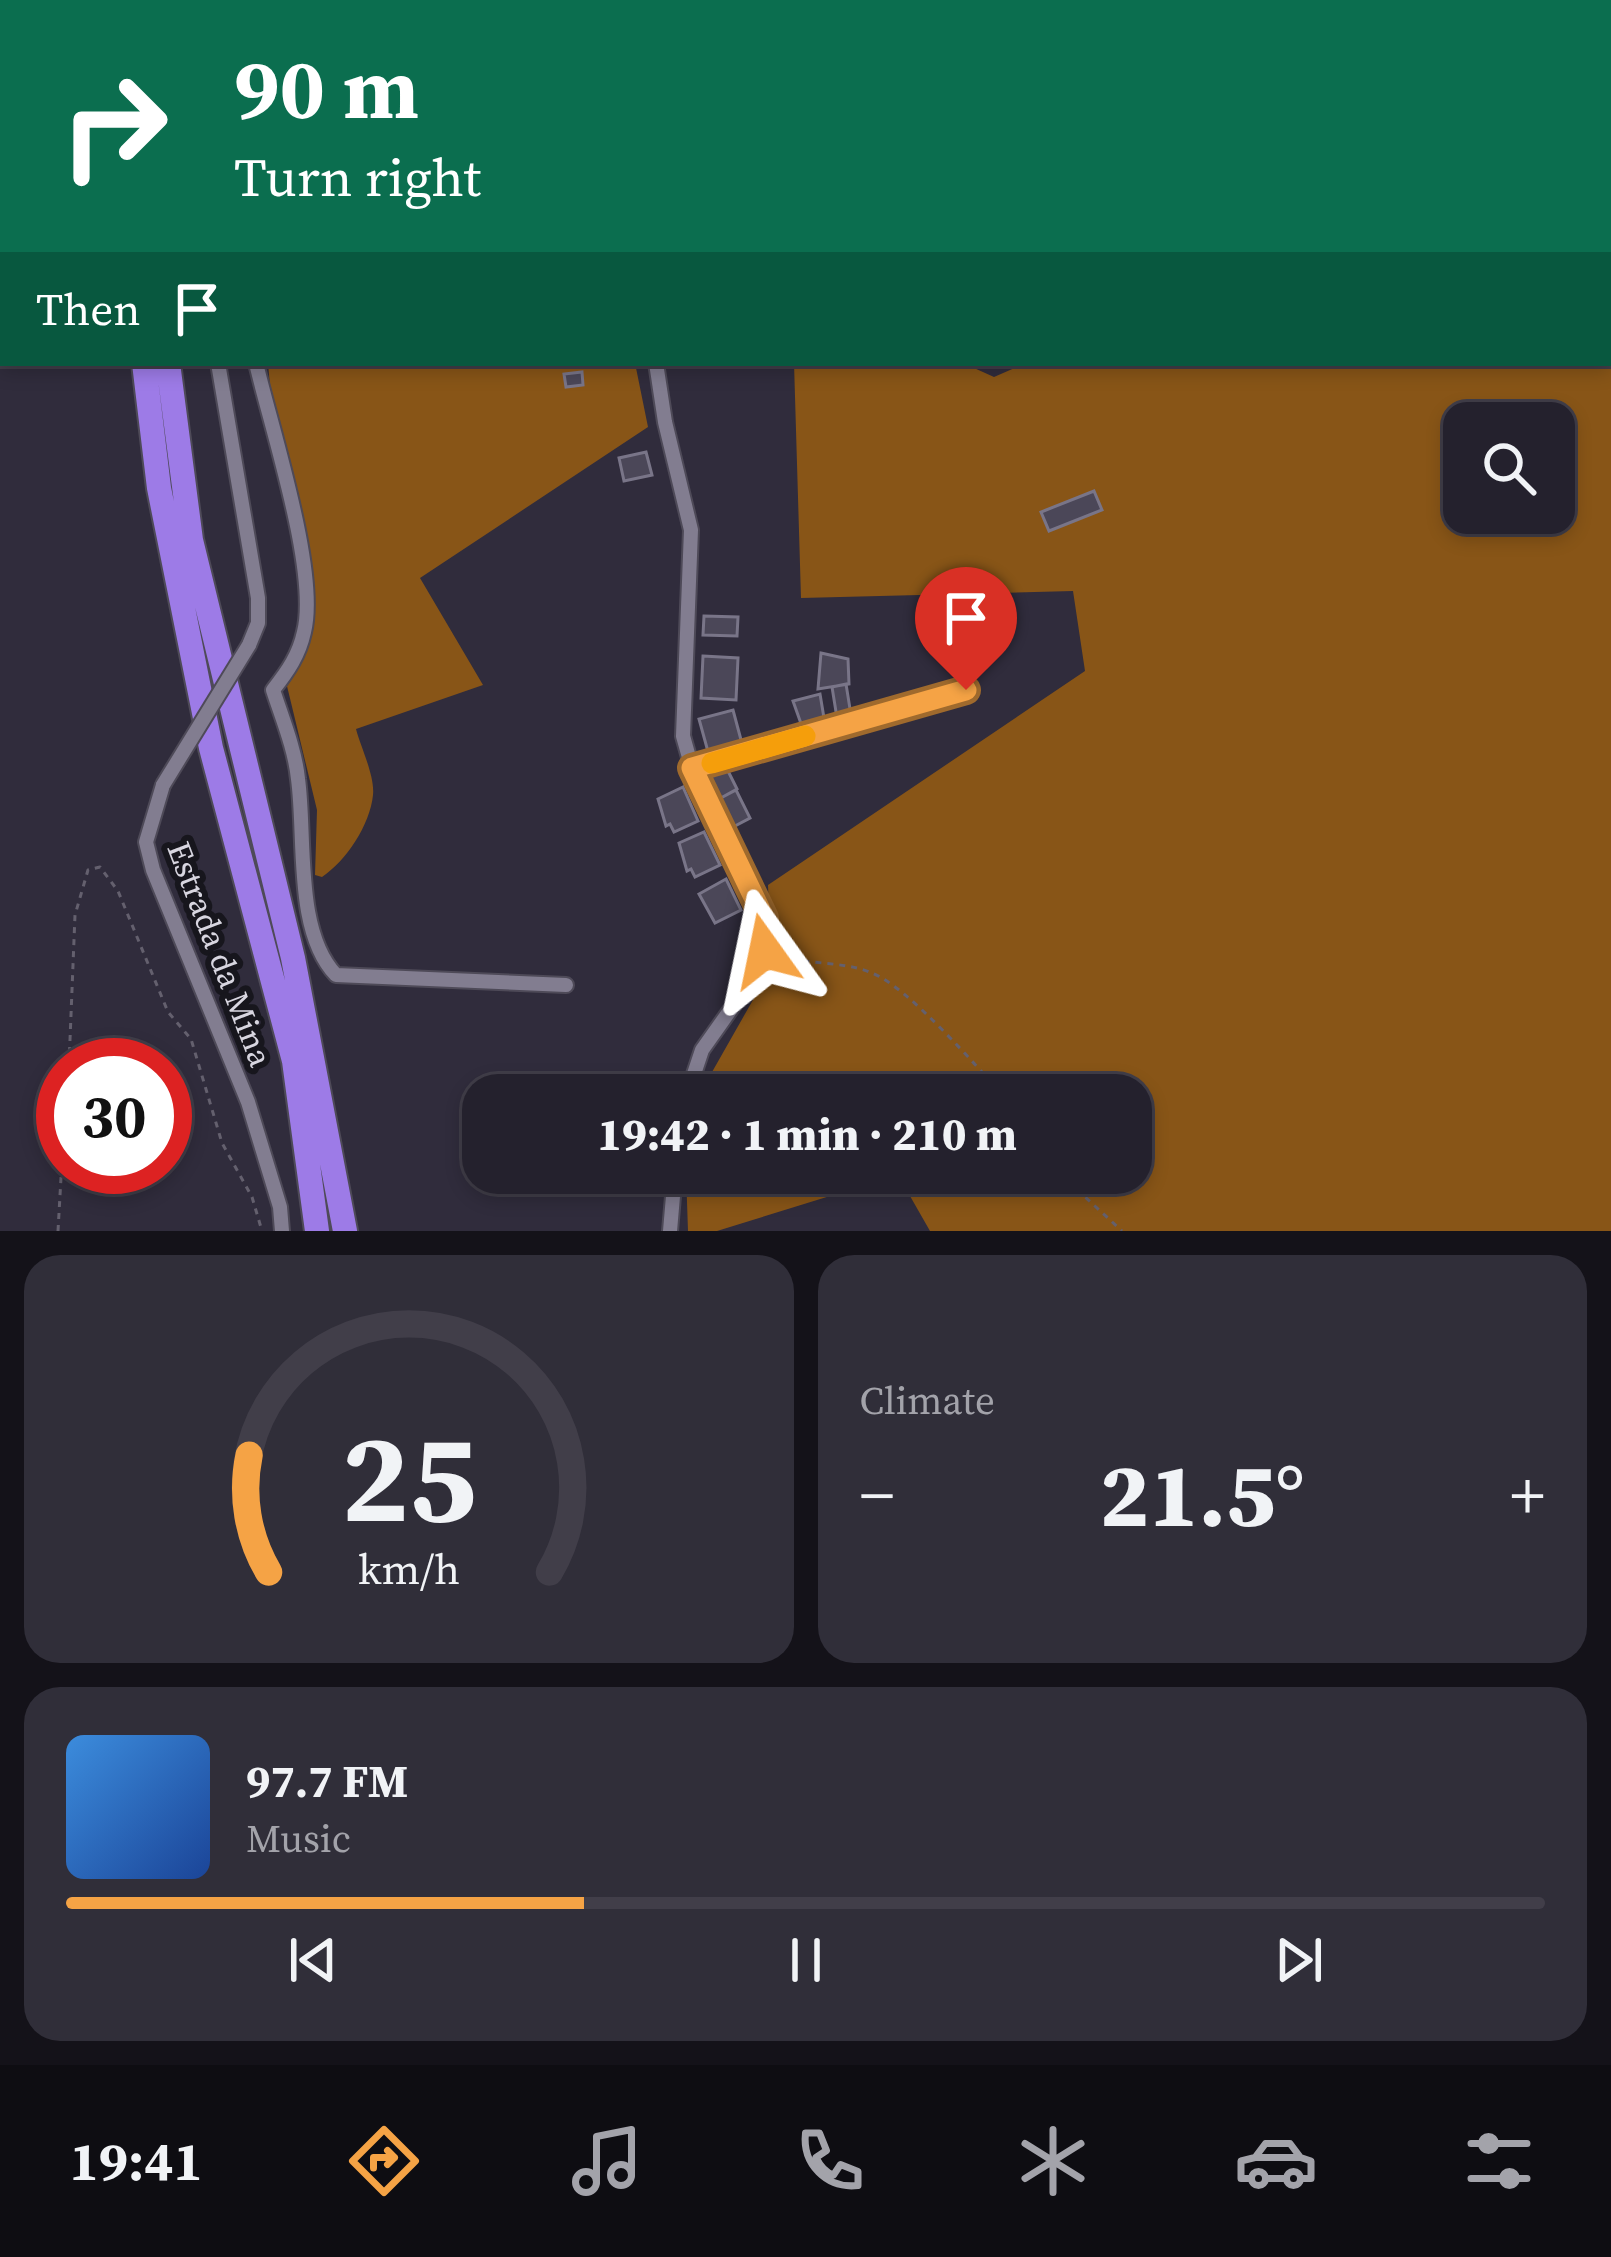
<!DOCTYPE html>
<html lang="en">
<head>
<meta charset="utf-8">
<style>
	body { margin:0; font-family:"Source Serif 4",serif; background:#302e39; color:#f1f3f6; height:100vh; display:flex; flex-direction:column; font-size:45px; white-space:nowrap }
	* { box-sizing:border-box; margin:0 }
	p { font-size:39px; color:#a3a3aa }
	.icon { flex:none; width:66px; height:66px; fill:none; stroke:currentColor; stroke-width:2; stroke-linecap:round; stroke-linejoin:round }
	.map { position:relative; height:1231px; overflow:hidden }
	.details { display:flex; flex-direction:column; gap:24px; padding:24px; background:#141219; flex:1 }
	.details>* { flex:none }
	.banner { position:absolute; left:0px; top:0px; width:1611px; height:366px; box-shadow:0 6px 18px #0003,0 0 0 3px #413e49; background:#0b6e4f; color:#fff; overflow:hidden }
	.controls { position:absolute; left:1443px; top:402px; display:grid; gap:24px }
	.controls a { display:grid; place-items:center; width:132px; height:132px; border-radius:24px; background:#24212d; box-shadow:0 6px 18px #0003,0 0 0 3px #413e49; font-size:60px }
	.speed { position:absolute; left:36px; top:1038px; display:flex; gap:24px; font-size:60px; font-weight:700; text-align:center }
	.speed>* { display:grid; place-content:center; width:156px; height:156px; border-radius:50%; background:#24212d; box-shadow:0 6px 18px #0003,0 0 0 3px #413e49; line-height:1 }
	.speed .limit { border:18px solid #d22; background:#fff; color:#111 }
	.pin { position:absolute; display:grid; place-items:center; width:102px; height:102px; color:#fff; margin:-123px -51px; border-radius:50% 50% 50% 0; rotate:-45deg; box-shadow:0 0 12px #0007 }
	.pin .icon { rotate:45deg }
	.me { position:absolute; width:132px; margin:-66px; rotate:348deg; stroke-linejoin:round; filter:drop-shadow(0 0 9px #0008) }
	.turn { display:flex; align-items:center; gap:42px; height:252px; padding:0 36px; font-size:54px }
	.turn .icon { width:156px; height:156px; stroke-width:2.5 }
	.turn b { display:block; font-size:84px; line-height:102px }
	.then { display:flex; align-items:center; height:114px; padding:0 36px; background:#0003; gap:24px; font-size:45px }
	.big { font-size:90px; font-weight:800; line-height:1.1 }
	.details .widget { flex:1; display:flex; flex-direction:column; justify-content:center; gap:18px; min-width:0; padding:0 42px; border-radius:36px; background:#302e39 }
	.details .dial { align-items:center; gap:0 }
	.dial svg { height:312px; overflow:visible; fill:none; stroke:#413e49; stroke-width:7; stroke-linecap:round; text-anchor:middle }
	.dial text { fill:#f1f3f6; stroke:none }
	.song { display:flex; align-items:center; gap:36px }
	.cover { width:144px; height:144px; border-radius:18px; background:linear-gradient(135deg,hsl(210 70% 55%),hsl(220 70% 35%)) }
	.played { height:12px; border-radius:6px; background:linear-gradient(90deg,#f5a345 35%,#413e49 35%) }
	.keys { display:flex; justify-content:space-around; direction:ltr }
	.heat { display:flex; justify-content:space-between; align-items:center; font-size:66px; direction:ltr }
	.details .tiles { flex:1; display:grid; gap:24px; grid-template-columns:1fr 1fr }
	.widget:last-child { grid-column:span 2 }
	.trip { position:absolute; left:462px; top:1074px; width:690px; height:120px; border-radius:36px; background:#24212d; box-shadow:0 6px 18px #0003,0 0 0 3px #413e49; font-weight:800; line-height:120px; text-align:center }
	.menu { display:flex; height:192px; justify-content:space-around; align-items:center; background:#0e0d12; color:#a3a3aa }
	.menu .icon { width:84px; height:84px }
	.menu .active { color:#f5a345 }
	.menu b { font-size:54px; color:#f1f3f6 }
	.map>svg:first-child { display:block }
	.forest { fill:#885517; fill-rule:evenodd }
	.building { fill:#4b4758; stroke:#797588; stroke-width:3 }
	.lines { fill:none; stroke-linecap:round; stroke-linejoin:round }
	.lane-casing { stroke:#4e4a58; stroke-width:10 }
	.street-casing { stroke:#4e4a58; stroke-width:18 }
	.highway-casing { stroke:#4e4a58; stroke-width:28 }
	.path { stroke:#64606e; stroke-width:3; stroke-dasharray:6 6; stroke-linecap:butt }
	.lane { stroke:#827d90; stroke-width:6 }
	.street { stroke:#827d90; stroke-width:14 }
	.highway { stroke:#9d7be7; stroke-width:24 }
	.street-bridge-casing { stroke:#4e4a58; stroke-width:18; stroke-linecap:butt }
	.street-bridge { stroke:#827d90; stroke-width:14 }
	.route-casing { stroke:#9f6a2d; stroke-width:30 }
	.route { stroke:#f5a345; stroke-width:21 }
	.slow { stroke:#f59e0b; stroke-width:21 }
	.labels { text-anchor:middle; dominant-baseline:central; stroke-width:12; stroke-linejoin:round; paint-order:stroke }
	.street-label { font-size:33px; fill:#d8d6e0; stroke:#17161d }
</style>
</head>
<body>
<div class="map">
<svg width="1611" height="1231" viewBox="0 0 1611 1231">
	<rect width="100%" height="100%" fill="#302c3c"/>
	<!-- forest -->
	<path class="forest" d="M1250,0H1611V1231H930L898,1175L717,1231H688L686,1173H1131V1095H699L762,984L771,960L768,885L1085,671L1073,591L801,598L794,363H963L994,377L1026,363H1608V3ZM1464,423H1554V513H1464Z
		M268,363H635L648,427L420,578L483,685L356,729C361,748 375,776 373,795C370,825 346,861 322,877L315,875L317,810L287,686C343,607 296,512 276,427C271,407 270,384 268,363Z"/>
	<!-- building -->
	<path class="building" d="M582,372L583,385L566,387L564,374Z
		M646,452L652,475L624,481L619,458Z
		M1094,491L1102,510L1049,531L1041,512Z
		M704,616L738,617L737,636L703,635Z
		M821,653L848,659L849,684L818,689Z
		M703,656L738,658L736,700L701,698Z
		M846,684L851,715L837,718L832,687Z
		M820,694L825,724L804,732L793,701Z
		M733,710L744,751L710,759L699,719Z
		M724,763L737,789L719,799L705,770Z
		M683,787L698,821L674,832L670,824L666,826L658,799Z
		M736,790L750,818L733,827L719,799Z
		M704,832L720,865L695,877L691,869L687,871L679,843Z
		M726,879L741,910L715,923L699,894Z"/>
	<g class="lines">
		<!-- lane casing -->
		<g class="lane-casing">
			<path id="lane" d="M696,767L966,690"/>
		</g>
		<!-- street casing -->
		<g class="street-casing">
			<path id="street" d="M210,0V3
				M984,0V3
				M633,3L634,0
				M218,363L258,598V623L249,645
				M256,363C271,428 319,572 304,632C299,655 288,671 273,690C282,718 295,749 298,779C306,837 294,931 336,975L566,985
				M656,363L665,422L691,530L683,736L692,768L764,918L765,951L753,978L702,1050L687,1095
				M163,785L146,842L153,870L248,1102L280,1207L282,1231
				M670,1231L675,1173"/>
		</g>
		<!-- highway casing -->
		<g class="highway-casing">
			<path id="highway" d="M107,0V3
				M132,0V3
				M144,363L159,488L211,748L294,1061L317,1231
				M168,363L191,540L293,958L345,1231"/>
		</g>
		<!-- path -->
		<path class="path" d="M780,956C809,965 844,961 872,973C909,988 974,1064 1003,1095
			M69,1065L75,915L88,870L100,867L118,891L168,1012L191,1039L222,1143L252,1197L262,1231
			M1059,1173L1122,1231
			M58,1231L63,1142"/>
		<!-- lane -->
		<use href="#lane" class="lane"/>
		<!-- street -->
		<use href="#street" class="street"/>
		<!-- highway -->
		<use href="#highway" class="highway"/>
		<!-- street-bridge casing -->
		<g class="street-bridge-casing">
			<path id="street-bridge" d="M163,785L249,645"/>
		</g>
		<!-- street-bridge -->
		<use href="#street-bridge" class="street-bridge"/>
	</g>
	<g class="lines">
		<!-- route casing -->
		<g class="route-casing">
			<path id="route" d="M765,951L764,918L692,768L966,690"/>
		</g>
		<!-- route -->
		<use href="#route" class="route"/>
		<!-- slow -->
		<path class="slow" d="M712,763L805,736"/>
	</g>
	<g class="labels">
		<!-- street labels -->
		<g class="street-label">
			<text transform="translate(220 954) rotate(69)">Estrada da Mina</text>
		</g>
	</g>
</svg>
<div class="controls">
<a><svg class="icon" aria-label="search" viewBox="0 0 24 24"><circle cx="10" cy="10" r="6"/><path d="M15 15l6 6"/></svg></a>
</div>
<div class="speed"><div class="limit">30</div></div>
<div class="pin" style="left:966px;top:690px;background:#d93025"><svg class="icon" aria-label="arrive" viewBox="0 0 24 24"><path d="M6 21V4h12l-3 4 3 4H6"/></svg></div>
<svg class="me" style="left:765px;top:951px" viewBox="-20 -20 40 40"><path d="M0-17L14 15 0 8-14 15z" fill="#f5a345" stroke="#fff" stroke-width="4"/></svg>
<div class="trip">19:42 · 1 min · 210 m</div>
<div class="banner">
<div class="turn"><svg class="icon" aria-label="right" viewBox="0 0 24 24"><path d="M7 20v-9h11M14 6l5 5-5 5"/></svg><div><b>90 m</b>Turn right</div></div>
<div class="then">Then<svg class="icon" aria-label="arrive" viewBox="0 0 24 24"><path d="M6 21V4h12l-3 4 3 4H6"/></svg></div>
</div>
</div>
<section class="details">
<div class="tiles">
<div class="widget dial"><svg viewBox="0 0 100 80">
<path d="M14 69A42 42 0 1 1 86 69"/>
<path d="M14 69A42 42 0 0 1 9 39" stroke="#f5a345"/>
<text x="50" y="56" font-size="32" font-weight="700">25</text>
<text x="50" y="72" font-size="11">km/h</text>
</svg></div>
<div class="widget"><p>Climate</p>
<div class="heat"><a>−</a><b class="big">21.5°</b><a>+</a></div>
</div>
<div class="widget">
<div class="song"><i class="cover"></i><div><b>97.7 FM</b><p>Music</p></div></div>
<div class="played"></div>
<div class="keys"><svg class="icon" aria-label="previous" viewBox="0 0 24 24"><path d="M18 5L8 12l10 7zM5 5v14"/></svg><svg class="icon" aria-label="pause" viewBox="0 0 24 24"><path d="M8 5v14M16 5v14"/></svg><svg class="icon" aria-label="next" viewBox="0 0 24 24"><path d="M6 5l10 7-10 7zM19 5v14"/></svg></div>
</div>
</div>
</section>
<nav class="menu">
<b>19:41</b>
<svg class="icon active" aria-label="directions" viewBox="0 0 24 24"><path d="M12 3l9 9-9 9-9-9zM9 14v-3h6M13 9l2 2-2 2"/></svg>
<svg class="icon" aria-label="music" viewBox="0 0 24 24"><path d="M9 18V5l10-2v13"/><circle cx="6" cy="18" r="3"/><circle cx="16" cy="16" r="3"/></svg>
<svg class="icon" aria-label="phone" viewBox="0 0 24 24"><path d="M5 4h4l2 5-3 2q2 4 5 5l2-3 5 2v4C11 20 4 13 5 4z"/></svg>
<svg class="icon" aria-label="climate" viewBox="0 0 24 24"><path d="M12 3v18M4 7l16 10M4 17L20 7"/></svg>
<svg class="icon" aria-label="car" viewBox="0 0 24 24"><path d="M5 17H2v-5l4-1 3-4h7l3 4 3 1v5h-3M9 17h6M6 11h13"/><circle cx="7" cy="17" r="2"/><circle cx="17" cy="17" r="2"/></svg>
<svg class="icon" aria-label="filters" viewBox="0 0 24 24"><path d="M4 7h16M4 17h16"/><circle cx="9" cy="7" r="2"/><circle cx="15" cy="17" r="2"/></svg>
</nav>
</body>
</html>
